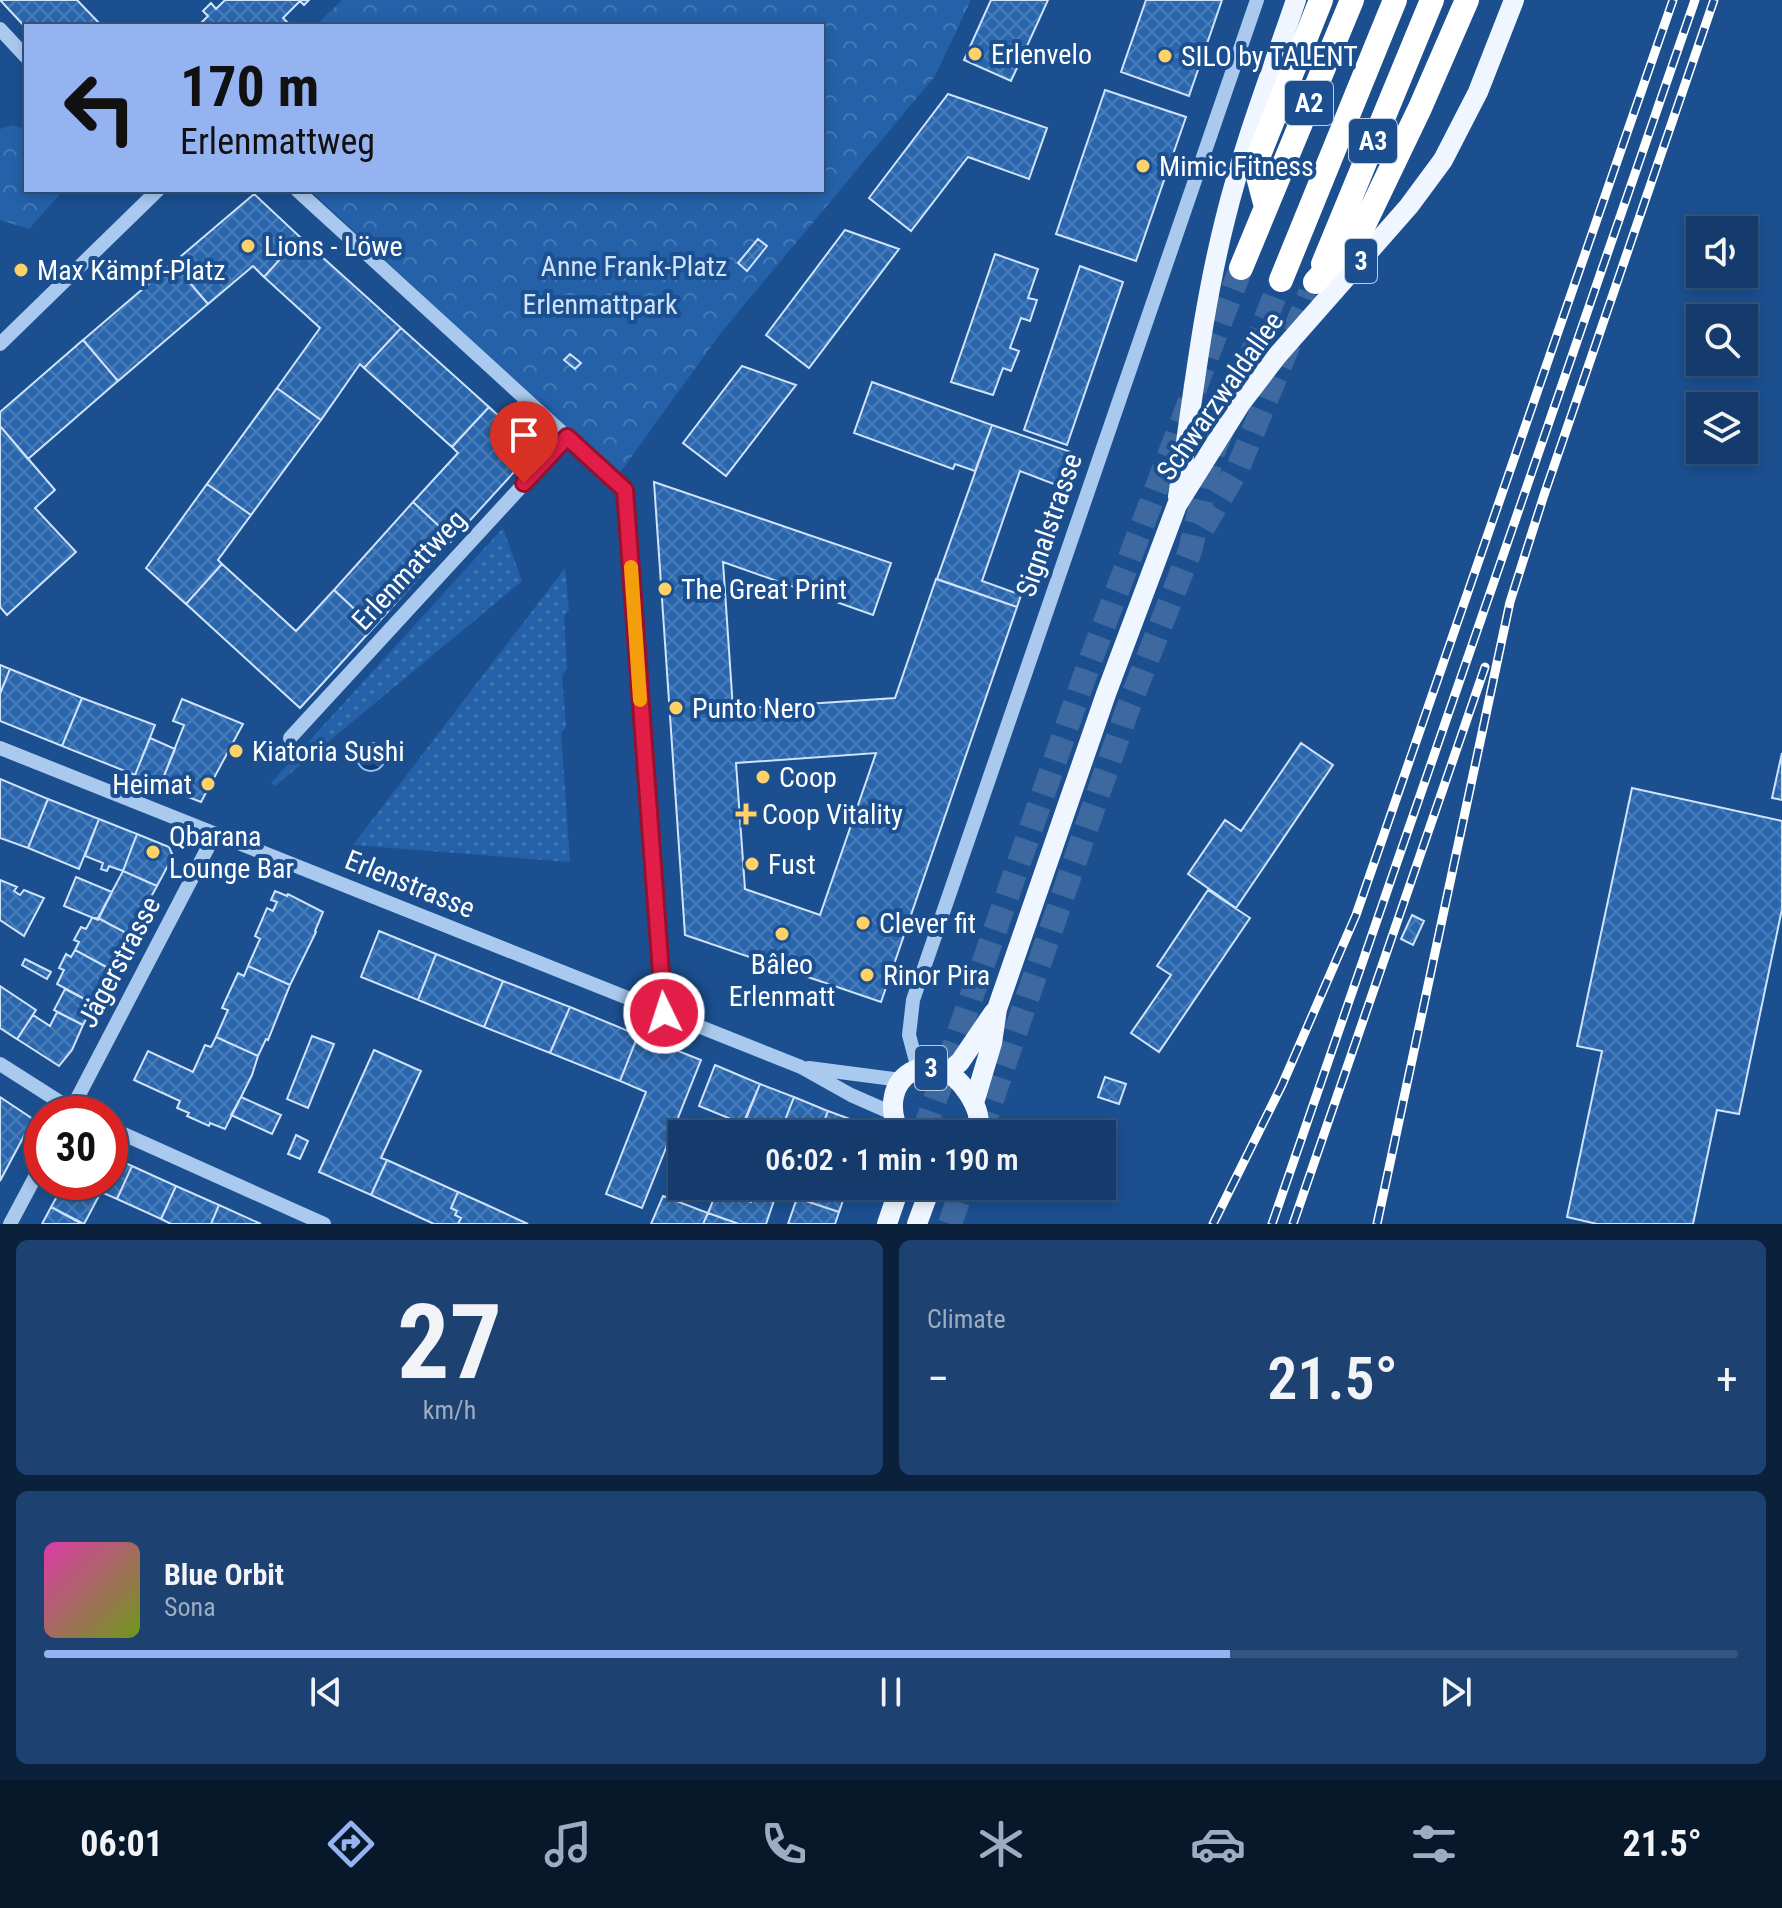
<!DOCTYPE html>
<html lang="en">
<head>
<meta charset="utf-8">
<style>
	body { margin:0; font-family:"Roboto Condensed",sans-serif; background:#1d4271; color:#f1f3f6; height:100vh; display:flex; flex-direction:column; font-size:30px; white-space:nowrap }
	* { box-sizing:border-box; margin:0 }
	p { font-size:26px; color:#9dadc1 }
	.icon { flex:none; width:44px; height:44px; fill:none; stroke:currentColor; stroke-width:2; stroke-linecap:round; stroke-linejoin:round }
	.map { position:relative; height:1224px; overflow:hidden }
	.drawer { display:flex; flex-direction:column; gap:16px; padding:16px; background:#0b203b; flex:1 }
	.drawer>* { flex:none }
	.banner { position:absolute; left:24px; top:24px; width:800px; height:168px; border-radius:0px; box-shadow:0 4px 12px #0003,0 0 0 2px #33557e; background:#95b2f1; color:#111; overflow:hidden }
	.buttons { position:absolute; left:1686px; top:216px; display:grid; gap:16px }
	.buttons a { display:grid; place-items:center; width:72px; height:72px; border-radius:0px; background:#143b6b; box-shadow:0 4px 12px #0003,0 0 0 2px #33557e; font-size:40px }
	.speed { position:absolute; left:24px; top:1096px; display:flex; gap:16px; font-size:40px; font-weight:700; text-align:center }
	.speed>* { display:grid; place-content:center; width:104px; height:104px; border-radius:50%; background:#143b6b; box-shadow:0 4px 12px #0003,0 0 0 2px #33557e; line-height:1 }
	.speed .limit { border:12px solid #d22; background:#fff; color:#111 }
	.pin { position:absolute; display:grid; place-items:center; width:68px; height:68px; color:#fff; margin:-82px -34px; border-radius:50% 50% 50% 0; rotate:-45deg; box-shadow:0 0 8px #0007 }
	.pin .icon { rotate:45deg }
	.me { position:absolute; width:88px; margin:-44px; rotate:356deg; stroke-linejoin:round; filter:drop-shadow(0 0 6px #0008) }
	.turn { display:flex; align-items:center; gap:28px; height:168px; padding:0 24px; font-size:36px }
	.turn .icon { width:104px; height:104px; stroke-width:2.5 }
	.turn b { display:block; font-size:56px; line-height:68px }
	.big { font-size:60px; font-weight:600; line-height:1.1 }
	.drawer .tile { flex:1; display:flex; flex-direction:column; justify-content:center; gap:12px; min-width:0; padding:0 28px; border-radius:12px; background:#1d4271 }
	.drawer .dial { align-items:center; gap:0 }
	.dial b { font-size:104px; line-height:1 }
	.song { display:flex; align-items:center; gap:24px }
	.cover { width:96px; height:96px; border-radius:12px; background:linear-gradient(135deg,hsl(320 70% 55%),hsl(80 70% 35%)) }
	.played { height:8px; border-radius:4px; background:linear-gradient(90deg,#95b2f1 70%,#33557e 70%) }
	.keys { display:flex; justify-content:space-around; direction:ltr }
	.heat { display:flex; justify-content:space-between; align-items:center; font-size:44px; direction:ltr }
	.drawer .tiles { flex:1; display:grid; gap:16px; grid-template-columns:1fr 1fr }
	.tile:last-child { grid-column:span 2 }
	.trip { position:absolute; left:668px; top:1120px; width:448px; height:80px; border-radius:0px; background:#143b6b; box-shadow:0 4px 12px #0003,0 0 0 2px #33557e; font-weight:600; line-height:80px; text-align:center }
	.menu { display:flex; height:128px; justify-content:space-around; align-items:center; background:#08182b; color:#9dadc1 }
	.menu .icon { width:56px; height:56px }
	.menu .selected { color:#95b2f1 }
	.menu b { font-size:36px; color:#f1f3f6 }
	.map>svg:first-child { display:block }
	.grass { fill:url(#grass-dots) }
	.park { fill:url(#park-crowns) }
	.water { fill:url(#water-ripples); stroke:#9cc4f0; stroke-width:2 }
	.building { fill:url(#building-cross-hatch); stroke:#cfe3fa; stroke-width:2; fill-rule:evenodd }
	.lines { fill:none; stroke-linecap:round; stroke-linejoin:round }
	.highway-tunnel { stroke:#3d69a0; stroke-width:24; stroke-dasharray:24 12; stroke-linecap:butt }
	.minor { stroke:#a9c9ee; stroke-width:14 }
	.major { stroke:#f0f6ff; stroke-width:20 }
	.highway { stroke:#fff; stroke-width:24 }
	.rail-casing { stroke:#fff; stroke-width:9 }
	.rail { stroke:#1b4f8f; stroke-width:6; stroke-dasharray:18; stroke-linecap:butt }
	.route-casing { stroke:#92132f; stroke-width:20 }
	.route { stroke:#e11d48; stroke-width:14 }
	.slow { stroke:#f59e0b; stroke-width:14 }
	.poi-dot { fill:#ffd166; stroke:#1b4f8f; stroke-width:3 }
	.labels { text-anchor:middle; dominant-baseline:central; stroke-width:8; stroke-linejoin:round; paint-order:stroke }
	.shield { fill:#1b4f8f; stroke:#bbcadd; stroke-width:2 }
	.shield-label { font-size:26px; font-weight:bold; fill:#fff }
	.poi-label { font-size:28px; fill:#fff; stroke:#1b4f8f; text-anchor:start }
	.park-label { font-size:28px; fill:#cfe3fa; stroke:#1b4f8f }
	.street-label { font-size:28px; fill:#fff; stroke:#1b4f8f }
</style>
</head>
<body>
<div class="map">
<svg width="1782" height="1224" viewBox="0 0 1782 1224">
	<defs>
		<pattern id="grass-dots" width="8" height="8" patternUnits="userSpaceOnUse" patternTransform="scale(2)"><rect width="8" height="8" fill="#2461a8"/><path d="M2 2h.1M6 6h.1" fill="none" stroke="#4579b5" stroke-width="1.8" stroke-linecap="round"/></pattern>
		<pattern id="park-crowns" width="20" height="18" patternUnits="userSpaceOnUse" patternTransform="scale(2)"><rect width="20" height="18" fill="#2461a8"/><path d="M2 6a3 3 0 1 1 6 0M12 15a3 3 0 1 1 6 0" fill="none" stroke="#4579b5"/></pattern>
		<pattern id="water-ripples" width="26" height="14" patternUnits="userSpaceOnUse" patternTransform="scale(2)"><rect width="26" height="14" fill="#123a6d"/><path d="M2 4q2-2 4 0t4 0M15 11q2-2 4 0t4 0" fill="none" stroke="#365883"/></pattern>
		<pattern id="building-cross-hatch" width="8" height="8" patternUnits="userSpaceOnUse" patternTransform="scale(2)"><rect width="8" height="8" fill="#2a66ad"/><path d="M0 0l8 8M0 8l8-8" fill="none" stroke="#4a7db9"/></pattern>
	</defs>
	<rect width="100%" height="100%" fill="#1b4f8f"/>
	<!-- grass -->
	<path class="grass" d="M503,528L522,581L275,786L271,783Z
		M565,568L569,610L564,616L567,669L562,675L566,727L561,733L570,862L353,845Z"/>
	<!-- park -->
	<path class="park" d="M342,0H971L935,76L720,334L617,477L310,190H822V26H315Z
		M13,125L26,130V190H64L29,229L0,220V129Z"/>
	<!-- water -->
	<path class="water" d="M357 757a14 14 0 1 1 28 0a14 14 0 1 1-28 0Z"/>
	<!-- building -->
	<path class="building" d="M0,0H77L102,26L26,28Z
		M225,0H309L304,5L300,1L283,18L287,22L283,26H198L208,16L203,11L211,3L216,9Z
		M991,0H1048L1011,81L964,60Z
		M1146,0H1222L1189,96L1121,72Z
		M1105,90L1186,117L1136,261L1056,234Z
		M948,94L1047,128L1029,179L968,157L911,231L869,198Z
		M254,194L300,237L264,277L253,266L208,304L173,263Z
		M845,230L899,249L809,368L766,335Z
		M300,237L401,328L364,368L360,364L321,420L277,388L320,328L264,277Z
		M758,239L767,246L747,271L738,263Z
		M995,254L1038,269L1028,298L1037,300L1030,321L1021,318L1010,348L1019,351L1011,371L1003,368L993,395L951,382Z
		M173,263L208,304L118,381L83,340Z
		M1080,266L1123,282L1067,445L1024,430Z
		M401,328L489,407L452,447L364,368Z
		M83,340L118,381L28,459L0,426V412Z
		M570,354L581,363L575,369L564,360Z
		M742,366L796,385L726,476L683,443Z
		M872,382L992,425L975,471L955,464L953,469L854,433Z
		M277,388L321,420L251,515L207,484Z
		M489,407L535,449L453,539L413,502L458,453L452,447Z
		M992,425L1071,452L1059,486L1020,471L982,581L1021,595L1017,607L937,579Z
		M0,426L55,490L35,508L76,552L7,615L0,607Z
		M654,482L891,563L873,615L723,562L733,709L895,698L936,579L1017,607L881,1002L685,935ZM876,753L820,915L745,889L736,763Z
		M207,484L251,515L218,560L222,564L186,604L146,568Z
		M413,502L453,539L374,627L334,590Z
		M222,564L296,631L334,590L374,627L300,708L186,604Z
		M0,665L10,669L0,694Z
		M10,669L82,698L62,746L0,721V694Z
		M82,698L155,725L135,775L62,746Z
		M182,699L243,724L201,802L160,786L184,725L173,721Z
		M150,738L175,749L160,786L135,775Z
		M1301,743L1333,765L1236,908L1188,874L1225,820L1241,831Z
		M1782,753V800L1772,798Z
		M0,779L48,799L28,848L0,838Z
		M1632,788L1782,821V909L1739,1114L1717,1110L1693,1224H1597L1567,1217L1602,1051L1577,1046Z
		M48,799L99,819L79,869L28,848Z
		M99,819L137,834L123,871L109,866L107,871L101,869L103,863L85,856Z
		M137,834L169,847L173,856L157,886L123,871Z
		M123,871L157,886L130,935L98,918Z
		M76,877L112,892L98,920L64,906Z
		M0,880L17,887L14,891L20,895L24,890L44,898L24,936L0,920Z
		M1208,890L1250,918L1159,1052L1131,1033L1171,975L1157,966Z
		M275,891L287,896L288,894L323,912L315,931L316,932L290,985L248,966L260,939L255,936L267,908L273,911L277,902L271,900Z
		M1412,915L1424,921L1413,945L1401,939Z
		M92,918H98L130,935L125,947L127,949L112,970L75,950L79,942L74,940L81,927L86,929Z
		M379,931L436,954L418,1000L361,977Z
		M75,950L112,970L107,979L109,982L94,1004L57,984L64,970L59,968L66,954L71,957Z
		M436,954L503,981L484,1027L418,1000Z
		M25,959L51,972L47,979L22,965Z
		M248,966L290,985L268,1040L266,1039L258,1056L216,1037L228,1010L222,1008L238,973L244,976Z
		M503,981L570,1007L550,1053L484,1027Z
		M0,986L36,1010L17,1039L0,1028Z
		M65,989L94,1004L83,1025L54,1010Z
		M570,1007L638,1035L620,1081L550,1053Z
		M57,1012L83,1025L72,1050L59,1066L17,1039L33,1015L50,1026Z
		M638,1035L701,1060L642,1208L606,1194L646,1092L620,1081Z
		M312,1036L334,1044L308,1108L287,1099Z
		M216,1037L258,1056L252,1075L225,1129L210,1123L209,1126L187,1116L189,1113L177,1108L180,1101L134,1080L148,1051L193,1072L205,1045L211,1047Z
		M374,1050L421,1071L381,1158L387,1160L371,1195L319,1172Z
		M715,1065L760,1084L743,1124L699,1106Z
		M1105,1077L1126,1084L1119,1104L1098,1097Z
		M760,1084L794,1097L780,1133L746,1119Z
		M0,1097L33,1119L0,1181Z
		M241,1097L281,1115L272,1134L231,1115Z
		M794,1097L828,1111L819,1134L780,1133Z
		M828,1111L866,1125L867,1134H819Z
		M296,1135L308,1141L300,1159L288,1154Z
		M110,1156L132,1166L117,1199L101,1192L84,1224L51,1207L65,1182H110Z
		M387,1160L458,1192L451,1208L457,1211L455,1215L461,1218L458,1224H434L371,1195Z
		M132,1166L176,1186L161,1219L117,1199Z
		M176,1186L219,1205L211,1224H171L161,1219Z
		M719,1186H739L736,1195L751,1202L758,1186H779L766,1224H739L708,1213Z
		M801,1186H848L839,1212L797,1198Z
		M458,1192L487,1205L528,1224H458L461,1218L455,1215L457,1211L451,1208Z
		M663,1196L708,1213L703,1224H651Z
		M797,1198L839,1212L835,1224H788Z
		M219,1205L261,1224H211Z
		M51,1207L82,1224H42Z
		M708,1213L739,1224H703Z"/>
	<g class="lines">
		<!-- highway-tunnel -->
		<path class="highway-tunnel" d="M1203,528L1238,468L1310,293
			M923,1134L1089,664L1241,268
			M980,1134L1128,708L1190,551L1213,453L1281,280
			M950,1224L963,1186"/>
		<!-- minor -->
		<path class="minor" d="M0,29L26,57
			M297,190L625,490L664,1013
			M0,344L158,190
			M290,738L567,437
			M0,748L801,1067L851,1095L892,1113
			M0,1064L77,1113
			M809,1068L901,1080
			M918,1069L909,1035L913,1000L1257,0
			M69,1114L215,834
			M110,1128L324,1224
			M10,1224L42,1164"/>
		<!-- major -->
		<path class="major" d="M1178,497C1192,405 1202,311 1225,220C1243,146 1271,73 1296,0
			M948,1072L960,1062L994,1012
			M974,1103L992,1043L997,1009L1106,694L1177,505L1241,403L1277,356L1409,206L1443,160L1478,92L1514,0
			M900,1134C872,1076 934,1041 968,1093C977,1107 981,1118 978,1134
			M887,1224L900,1186
			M917,1224L931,1186"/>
		<!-- highway -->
		<path class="highway" d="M1266,207L1255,165L1321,0
			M1323,264L1432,0
			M1241,268L1352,0
			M1281,280L1395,0
			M1315,282L1362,229L1420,108L1467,0"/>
		<!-- rail casing -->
		<g class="rail-casing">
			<path id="rail" d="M1213,1224L1282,1085L1356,915L1673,0
				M1272,1224L1695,0
				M1293,1224L1485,667
				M1377,1224L1510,602L1544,495L1714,0"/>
		</g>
		<!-- rail -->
		<use href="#rail" class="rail"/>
	</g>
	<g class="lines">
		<!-- route casing -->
		<g class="route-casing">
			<path id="route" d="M524,483L567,437L625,490L664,1013"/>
		</g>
		<!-- route -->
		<use href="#route" class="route"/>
		<!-- slow -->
		<path class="slow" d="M631,567L640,700"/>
	</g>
	<!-- markers -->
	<g class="poi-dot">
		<circle cx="975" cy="54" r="8"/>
		<circle cx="1165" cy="56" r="8"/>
		<circle cx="1143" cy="166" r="8"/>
		<circle cx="248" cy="246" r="8"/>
		<circle cx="21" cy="270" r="8"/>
		<circle cx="665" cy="589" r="8"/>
		<circle cx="676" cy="708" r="8"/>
		<circle cx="236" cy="751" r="8"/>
		<circle cx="763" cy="777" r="8"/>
		<circle cx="208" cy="784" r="8"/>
		<path d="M742 802h8v8h8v8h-8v8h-8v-8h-8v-8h8z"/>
		<circle cx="153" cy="852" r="8"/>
		<circle cx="752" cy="864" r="8"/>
		<circle cx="863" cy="923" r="8"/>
		<circle cx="782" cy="934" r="8"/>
		<circle cx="867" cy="975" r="8"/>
	</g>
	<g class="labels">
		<!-- shield labels -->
		<g class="shield">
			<rect x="1285" y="81" width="48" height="44" rx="6"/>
			<rect x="1349" y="119" width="48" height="44" rx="6"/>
			<rect x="1345" y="239" width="32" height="44" rx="6"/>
			<rect x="915" y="1046" width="32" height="44" rx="6"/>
		</g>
		<g class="shield-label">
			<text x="1309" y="103">A2</text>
			<text x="1373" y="141">A3</text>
			<text x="1361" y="261">3</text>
			<text x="931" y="1068">3</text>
		</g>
		<!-- poi labels -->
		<g class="poi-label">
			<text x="991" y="54">Erlenvelo</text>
			<text x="1181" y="56">SILO by TALENT</text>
			<text x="1159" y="166">Mimic Fitness</text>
			<text x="264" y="246">Lions - Löwe</text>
			<text x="37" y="270">Max Kämpf-Platz</text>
			<text x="681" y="589">The Great Print</text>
			<text x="692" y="708">Punto Nero</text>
			<text x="252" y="751">Kiatoria Sushi</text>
			<text x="779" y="777">Coop</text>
			<text x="192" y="784" text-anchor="end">Heimat</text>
			<text x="762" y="814">Coop Vitality</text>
			<text x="169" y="836">Qbarana<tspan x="169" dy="32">Lounge Bar</tspan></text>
			<text x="768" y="864">Fust</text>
			<text x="879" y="923">Clever fit</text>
			<text x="782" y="964" text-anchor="middle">Bâleo<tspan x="782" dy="32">Erlenmatt</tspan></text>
			<text x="883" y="975">Rinor Pira</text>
		</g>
		<!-- park labels -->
		<g class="park-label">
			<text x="634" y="266">Anne Frank-Platz</text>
			<text x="600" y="304">Erlenmattpark</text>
		</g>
		<!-- street labels -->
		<g class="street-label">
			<text transform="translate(1220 396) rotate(-55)">Schwarzwaldallee</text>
			<text transform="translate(1049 525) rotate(-71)">Signalstrasse</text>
			<text transform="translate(409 570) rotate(-47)">Erlenmattweg</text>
			<text transform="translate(410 884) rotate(22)">Erlenstrasse</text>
			<text transform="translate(119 962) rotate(-62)">Jägerstrasse</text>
		</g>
	</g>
</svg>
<div class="buttons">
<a><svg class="icon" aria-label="sound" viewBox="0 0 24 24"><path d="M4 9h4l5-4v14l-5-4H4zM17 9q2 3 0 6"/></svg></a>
<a><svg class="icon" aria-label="search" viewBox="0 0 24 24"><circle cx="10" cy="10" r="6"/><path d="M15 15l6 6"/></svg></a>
<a><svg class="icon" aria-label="layers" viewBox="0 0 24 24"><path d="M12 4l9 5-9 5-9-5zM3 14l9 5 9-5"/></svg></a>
</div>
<div class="speed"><div class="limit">30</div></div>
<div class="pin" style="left:524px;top:483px;background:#d93025"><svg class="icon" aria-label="arrive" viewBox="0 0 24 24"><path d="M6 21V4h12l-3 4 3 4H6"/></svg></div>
<svg class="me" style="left:664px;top:1013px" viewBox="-20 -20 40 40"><circle r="17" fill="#e11d48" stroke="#fff" stroke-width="3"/><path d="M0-11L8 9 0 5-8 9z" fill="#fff"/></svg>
<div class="trip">06:02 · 1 min · 190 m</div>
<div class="banner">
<div class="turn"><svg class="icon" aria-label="left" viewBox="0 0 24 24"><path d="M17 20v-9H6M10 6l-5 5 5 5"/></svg><div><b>170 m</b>Erlenmattweg</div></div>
</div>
</div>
<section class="drawer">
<div class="tiles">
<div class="tile dial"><b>27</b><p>km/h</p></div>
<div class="tile"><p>Climate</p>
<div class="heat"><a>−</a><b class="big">21.5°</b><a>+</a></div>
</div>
<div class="tile">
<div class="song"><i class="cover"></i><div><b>Blue Orbit</b><p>Sona</p></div></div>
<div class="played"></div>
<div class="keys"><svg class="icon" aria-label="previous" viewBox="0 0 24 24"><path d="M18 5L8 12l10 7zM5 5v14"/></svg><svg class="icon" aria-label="pause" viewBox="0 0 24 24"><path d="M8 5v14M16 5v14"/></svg><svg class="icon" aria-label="next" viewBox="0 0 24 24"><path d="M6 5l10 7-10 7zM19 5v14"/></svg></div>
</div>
</div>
</section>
<nav class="menu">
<b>06:01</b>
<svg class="icon selected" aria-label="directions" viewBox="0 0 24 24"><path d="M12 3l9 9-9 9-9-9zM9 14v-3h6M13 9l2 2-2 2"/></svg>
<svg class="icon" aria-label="music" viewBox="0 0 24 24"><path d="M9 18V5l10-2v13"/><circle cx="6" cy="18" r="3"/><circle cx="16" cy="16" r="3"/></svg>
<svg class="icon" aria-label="phone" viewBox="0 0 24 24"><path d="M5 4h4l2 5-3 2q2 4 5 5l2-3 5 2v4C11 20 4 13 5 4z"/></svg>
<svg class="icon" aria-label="climate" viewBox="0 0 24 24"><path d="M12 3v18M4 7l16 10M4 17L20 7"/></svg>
<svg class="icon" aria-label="car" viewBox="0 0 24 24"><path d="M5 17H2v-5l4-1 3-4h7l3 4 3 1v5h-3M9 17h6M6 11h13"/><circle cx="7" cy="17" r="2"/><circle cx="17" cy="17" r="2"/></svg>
<svg class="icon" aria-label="filters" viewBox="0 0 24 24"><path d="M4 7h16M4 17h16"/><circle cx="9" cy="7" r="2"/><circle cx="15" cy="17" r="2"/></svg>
<b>21.5°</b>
</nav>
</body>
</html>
